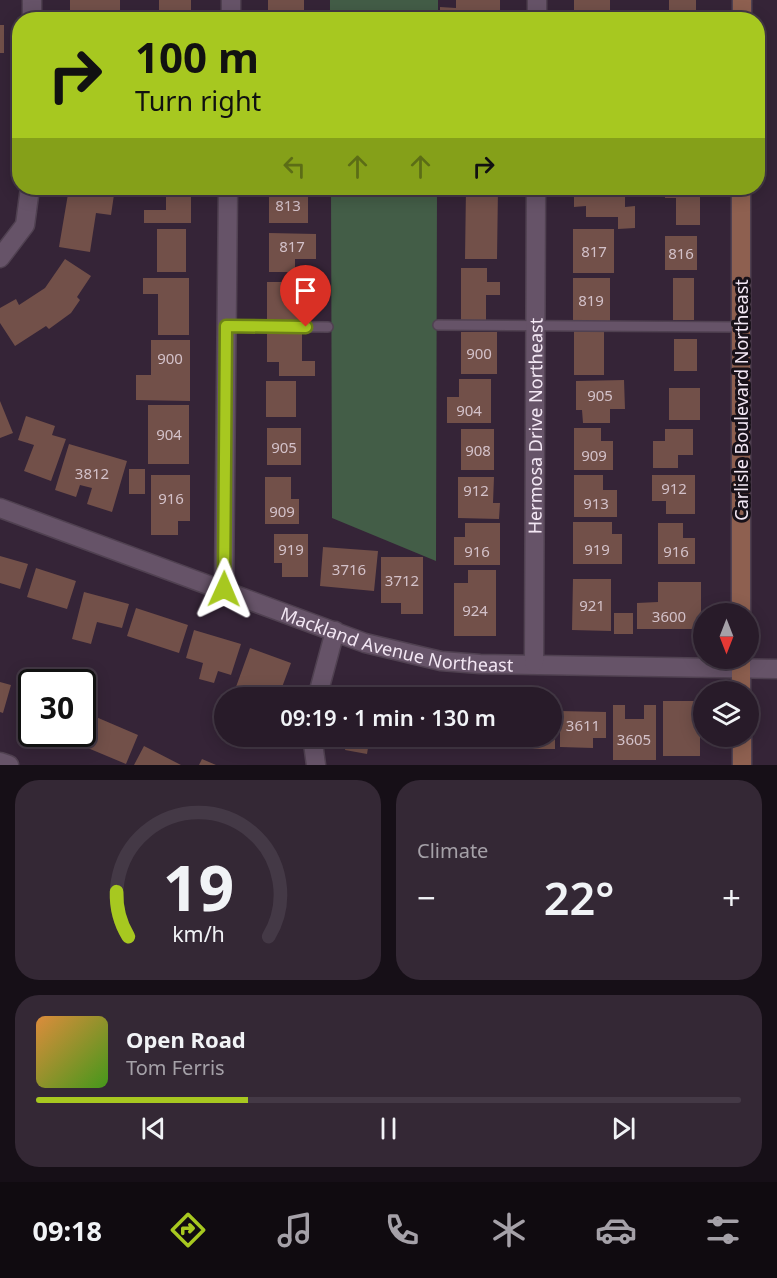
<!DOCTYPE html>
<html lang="en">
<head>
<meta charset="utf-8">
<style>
	body { margin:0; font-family:"Noto Sans",sans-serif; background:#342835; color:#f1f3f6; height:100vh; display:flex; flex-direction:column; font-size:22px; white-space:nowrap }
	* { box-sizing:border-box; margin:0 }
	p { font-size:20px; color:#a5a1a8 }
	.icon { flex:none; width:33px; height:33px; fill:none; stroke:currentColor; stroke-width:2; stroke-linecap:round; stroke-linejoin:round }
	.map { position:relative; height:765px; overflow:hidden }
	.side { display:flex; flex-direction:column; gap:15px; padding:15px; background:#160f17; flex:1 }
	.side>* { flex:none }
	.guide { position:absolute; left:12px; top:12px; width:753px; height:183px; border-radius:24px; box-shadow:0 3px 15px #0003,0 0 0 2px #443946; background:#a7c820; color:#111; overflow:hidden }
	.needle { width:39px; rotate:180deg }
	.tools { position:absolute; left:693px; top:603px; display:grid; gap:12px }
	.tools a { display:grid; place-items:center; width:66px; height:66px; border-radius:50%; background:#281b29; box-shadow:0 3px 15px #0003,0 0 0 2px #443946; font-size:30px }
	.speed { position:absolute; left:18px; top:669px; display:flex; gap:12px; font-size:30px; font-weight:700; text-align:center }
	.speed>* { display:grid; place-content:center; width:78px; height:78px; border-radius:50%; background:#281b29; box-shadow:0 3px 15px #0003,0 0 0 2px #443946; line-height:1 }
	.speed .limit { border:3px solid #111; border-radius:9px; background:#fff; color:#111 }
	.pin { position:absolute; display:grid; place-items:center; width:51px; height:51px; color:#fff; margin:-62px -26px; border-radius:50% 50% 50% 0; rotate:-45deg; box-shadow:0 0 6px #0007 }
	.pin .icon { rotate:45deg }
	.me { position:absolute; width:66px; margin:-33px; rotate:1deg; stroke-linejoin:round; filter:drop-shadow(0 0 4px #0008) }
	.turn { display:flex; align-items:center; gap:21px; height:126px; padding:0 24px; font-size:27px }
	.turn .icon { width:78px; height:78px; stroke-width:2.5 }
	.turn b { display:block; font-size:42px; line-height:51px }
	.lanes { display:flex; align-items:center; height:57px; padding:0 24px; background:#0003; justify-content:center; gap:30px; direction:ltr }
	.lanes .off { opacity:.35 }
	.big { font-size:45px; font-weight:600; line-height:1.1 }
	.side .card { flex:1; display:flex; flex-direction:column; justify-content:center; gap:9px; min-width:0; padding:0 21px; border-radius:24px; background:#342835 }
	.side .dial { align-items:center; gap:0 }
	.dial svg { height:156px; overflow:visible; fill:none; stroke:#443946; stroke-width:7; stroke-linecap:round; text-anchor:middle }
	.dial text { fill:#f1f3f6; stroke:none }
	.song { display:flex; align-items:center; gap:18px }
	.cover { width:72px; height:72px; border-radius:9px; background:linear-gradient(135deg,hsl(30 70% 55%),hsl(100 70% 35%)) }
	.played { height:6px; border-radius:3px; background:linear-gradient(90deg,#a7c820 30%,#443946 30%) }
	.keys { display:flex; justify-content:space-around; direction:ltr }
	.heat { display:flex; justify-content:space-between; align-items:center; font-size:33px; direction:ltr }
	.side .tiles { flex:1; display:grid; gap:15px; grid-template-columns:1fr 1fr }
	.card:last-child { grid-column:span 2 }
	.trip { position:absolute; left:214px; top:687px; width:348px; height:60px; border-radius:30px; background:#281b29; box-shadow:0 3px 15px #0003,0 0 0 2px #443946; font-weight:600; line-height:60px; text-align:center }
	.dock { display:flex; height:96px; justify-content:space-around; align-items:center; background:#100b10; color:#a5a1a8 }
	.dock .icon { width:42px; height:42px }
	.dock .on { color:#a7c820 }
	.dock b { font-size:27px; color:#f1f3f6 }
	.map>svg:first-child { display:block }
	.forest { fill:#435d47 }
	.building { fill:#725049 }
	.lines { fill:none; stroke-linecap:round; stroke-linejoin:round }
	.service-casing { stroke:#504151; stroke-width:12 }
	.minor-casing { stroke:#504151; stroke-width:21 }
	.secondary-casing { stroke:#504151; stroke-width:21 }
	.service { stroke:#665368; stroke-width:9 }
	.minor { stroke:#665368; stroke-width:18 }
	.secondary { stroke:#8e6050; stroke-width:18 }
	.route-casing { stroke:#6d8215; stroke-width:15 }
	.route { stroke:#a7c820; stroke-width:10 }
	.labels { text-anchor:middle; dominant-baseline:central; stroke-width:6; stroke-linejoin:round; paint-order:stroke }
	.number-label { font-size:15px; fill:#d3c1c9 }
	.street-label { font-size:18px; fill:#f3e7f4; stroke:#181119 }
</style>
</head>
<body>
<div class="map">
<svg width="777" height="765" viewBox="0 0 777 765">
	<rect width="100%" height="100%" fill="#352437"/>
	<!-- forest -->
	<path class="forest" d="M330,0H438V19H330Z
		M331,188H437L436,561L332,518Z"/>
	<!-- building -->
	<path class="building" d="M70,0H120V20H82V10H70Z
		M159,0H191V20H159Z
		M268,0H304V15H293V20H268Z
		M456,0H500V18L440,20V7L456,8Z
		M574,0H610V20H574Z
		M669,0H696V20H669Z
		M0,25H4V53H0Z
		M69,188H115L111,215L96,213L90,252L59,247Z
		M166,188H191V223H144V210H166Z
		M269,188H308V223H269Z
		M466,188H498L497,259H465Z
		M574,188H616V195H625V207L635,206V228L618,229V217H586V206L574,207Z
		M665,188H700V225H676V198H665Z
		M157,229H186V272H157Z
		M573,229H614V273H573Z
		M269,233L316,234V259H295V272H269Z
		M665,236H697V270H665Z
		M65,259L91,276L77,297L80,300L71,313L49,329L46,326L15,346L0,323V308L16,299L19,305L45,288Z
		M461,268H487V282H500V295H486V321H461Z
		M143,278H189V335H158V294H143Z
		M573,278H610V321H573Z
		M673,278H694V320H673Z
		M267,282H302V320H267Z
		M574,330H604V375H574Z
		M267,331H302V361H315V376H279V362H267Z
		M461,332H497V374H461Z
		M674,339H697V371H674Z
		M151,340H190V401L136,400V375H151Z
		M459,379H491V423H447V397H459Z
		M624,380L625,409H610V423H583L582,410H576V381Z
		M266,381H296V417H266Z
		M669,388H700V420H669Z
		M0,401L13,433L0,438Z
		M148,405H189V464H148Z
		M26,416L55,426L52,435L66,439L51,481L24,471L34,445L18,440Z
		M267,428H301V465H267Z
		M574,428H601V441H613V470H574Z
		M461,429H494V470H461Z
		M665,429H693V455H678V468H653V441H665Z
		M69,444L127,461L112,512L87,504L92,488L80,485L76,497L55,490Z
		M129,469H145V494H129Z
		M151,475H190V521H178V535H151Z
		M574,475H603V490H617V517H574Z
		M652,475H695V514H666V501H652Z
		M265,477H291V499H299V524H265Z
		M458,477H494L493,503H500L499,519L458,518Z
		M573,522H612V534H622V564H573Z
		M465,523H500V565H454V537H465Z
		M658,523H683V538H695V564H658Z
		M274,534H308V577H282V563H274Z
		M323,547L378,551L374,591L320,586Z
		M0,556L28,564L20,589L0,583Z
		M381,557H423V614H401V603H381Z
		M36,568L76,581L67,609L27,597Z
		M468,570H496V636H454V583H468Z
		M573,579H611V631L572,630Z
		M658,582H701V629H637V603L658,602Z
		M84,592L129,604L122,628L97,622L91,644L72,639Z
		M136,608L188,625L179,653L127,636Z
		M614,613H633V634H614Z
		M194,630L241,644L231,675L218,671L214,683L199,679L203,663L186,658Z
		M250,648L291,663L278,698H232Z
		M39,673L57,682H34Z
		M0,682L11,685L3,713L0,712Z
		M32,688V722L18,715Z
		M458,688L469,689L468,698H458Z
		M357,689L396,696V698H355Z
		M663,701H700V756H663Z
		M613,705H625V719H644V705H656V760H613Z
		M560,711L606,712V738H593V748L560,747Z
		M552,712H555V749H510V736H552Z
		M96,717L138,735L126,764L83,746Z
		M347,736H370L367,754L345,750Z
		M392,736H443L442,749L391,742Z
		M472,736H500V744H472Z
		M144,746L181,765H134Z
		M202,759L216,765H199Z"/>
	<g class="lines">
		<!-- service casing -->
		<g class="service-casing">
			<path id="service" d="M438,325L741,327
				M226,326L328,327"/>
		</g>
		<!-- minor casing -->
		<g class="minor-casing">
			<g id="minor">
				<path d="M231,0V20"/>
				<path d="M32,20V0"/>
				<path d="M537,20V0"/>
				<path d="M0,258L25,225L30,188"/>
				<path id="s1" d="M0,508L365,643L441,661L480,664L777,669"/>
				<path d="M224,589L228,188"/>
				<path id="s2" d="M534,663L536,188"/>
				<path d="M317,698L335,631"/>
				<path d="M312,736L316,765"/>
				<path d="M0,762L9,765"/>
			</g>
		</g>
		<!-- secondary casing -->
		<g class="secondary-casing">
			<path id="secondary" d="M742,20V0
				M741,614V188
				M741,658V692
				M742,736V765"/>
		</g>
		<!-- service -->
		<use href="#service" class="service"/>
		<!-- minor -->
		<use href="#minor" class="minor"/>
		<!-- secondary -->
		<use href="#secondary" class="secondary"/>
	</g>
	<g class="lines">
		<!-- route casing -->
		<g class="route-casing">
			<path id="route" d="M224,589L226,326L306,327"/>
		</g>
		<!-- route -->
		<use href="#route" class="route"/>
	</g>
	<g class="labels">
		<!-- number labels -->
		<g class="number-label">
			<text x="288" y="205">813</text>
			<text x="292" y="246">817</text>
			<text x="594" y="251">817</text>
			<text x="681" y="253">816</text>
			<text x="591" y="300">819</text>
			<text x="479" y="353">900</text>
			<text x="170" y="358">900</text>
			<text x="600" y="395">905</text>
			<text x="469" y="410">904</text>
			<text x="169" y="434">904</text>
			<text x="284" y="447">905</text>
			<text x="478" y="450">908</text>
			<text x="594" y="455">909</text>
			<text x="92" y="473">3812</text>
			<text x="674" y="488">912</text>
			<text x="476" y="490">912</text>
			<text x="171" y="498">916</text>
			<text x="596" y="503">913</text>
			<text x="282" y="511">909</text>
			<text x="291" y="549">919</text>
			<text x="597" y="549">919</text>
			<text x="477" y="551">916</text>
			<text x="676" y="551">916</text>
			<text x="349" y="569">3716</text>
			<text x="402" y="580">3712</text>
			<text x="592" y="605">921</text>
			<text x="475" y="610">924</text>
			<text x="669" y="616">3600</text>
			<text x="583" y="725">3611</text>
			<text x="634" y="739">3605</text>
		</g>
		<!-- street labels -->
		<g class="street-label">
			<text transform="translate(741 400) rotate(-90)">Carlisle Boulevard Northeast</text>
			<text stroke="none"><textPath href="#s2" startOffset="237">Hermosa Drive Northeast</textPath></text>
			<text stroke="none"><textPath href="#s1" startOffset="420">Mackland Avenue Northeast</textPath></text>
		</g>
	</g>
</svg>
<div class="tools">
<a><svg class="needle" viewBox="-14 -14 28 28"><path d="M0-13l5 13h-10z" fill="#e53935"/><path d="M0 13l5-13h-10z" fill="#a5a1a8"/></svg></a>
<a><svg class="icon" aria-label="layers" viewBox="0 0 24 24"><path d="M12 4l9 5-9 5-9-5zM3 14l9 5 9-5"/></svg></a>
</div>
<div class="speed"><div class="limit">30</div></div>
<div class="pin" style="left:306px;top:327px;background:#d93025"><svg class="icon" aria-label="arrive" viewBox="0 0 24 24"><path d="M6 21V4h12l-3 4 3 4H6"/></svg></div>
<svg class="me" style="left:224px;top:589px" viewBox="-20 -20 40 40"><path d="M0-17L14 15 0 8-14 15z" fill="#a7c820" stroke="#fff" stroke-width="4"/></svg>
<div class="trip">09:19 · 1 min · 130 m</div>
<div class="guide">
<div class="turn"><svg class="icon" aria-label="right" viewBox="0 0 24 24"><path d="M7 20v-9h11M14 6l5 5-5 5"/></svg><div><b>100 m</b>Turn right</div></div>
<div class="lanes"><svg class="icon off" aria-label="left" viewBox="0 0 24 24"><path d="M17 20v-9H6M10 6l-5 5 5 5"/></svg><svg class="icon off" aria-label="ahead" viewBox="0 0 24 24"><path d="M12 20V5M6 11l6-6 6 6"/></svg><svg class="icon off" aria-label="ahead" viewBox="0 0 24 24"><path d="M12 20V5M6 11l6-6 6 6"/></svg><svg class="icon" aria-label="right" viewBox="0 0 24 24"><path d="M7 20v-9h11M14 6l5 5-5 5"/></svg></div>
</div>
</div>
<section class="side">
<div class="tiles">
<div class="card dial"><svg viewBox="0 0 100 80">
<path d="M14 69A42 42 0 1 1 86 69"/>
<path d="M14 69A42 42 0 0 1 8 46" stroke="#a7c820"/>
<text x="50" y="56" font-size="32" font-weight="700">19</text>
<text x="50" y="72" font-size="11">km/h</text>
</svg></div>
<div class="card"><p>Climate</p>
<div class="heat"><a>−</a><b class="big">22°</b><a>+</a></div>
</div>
<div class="card">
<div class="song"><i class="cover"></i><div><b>Open Road</b><p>Tom Ferris</p></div></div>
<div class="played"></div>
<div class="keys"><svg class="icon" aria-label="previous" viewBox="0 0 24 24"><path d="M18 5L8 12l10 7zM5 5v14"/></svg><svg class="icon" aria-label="pause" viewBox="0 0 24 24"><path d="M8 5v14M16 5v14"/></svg><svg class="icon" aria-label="next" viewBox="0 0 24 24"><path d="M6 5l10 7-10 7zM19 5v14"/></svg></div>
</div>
</div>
</section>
<nav class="dock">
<b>09:18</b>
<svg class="icon on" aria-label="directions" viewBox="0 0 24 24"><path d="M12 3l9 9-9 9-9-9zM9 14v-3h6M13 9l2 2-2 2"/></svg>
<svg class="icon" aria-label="music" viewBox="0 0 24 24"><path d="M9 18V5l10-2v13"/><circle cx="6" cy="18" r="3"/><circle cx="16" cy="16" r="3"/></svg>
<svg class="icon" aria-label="phone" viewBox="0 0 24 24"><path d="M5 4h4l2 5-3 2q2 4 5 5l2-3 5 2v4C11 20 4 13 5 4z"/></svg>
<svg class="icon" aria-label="climate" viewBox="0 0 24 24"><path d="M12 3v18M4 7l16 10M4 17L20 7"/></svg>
<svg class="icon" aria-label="car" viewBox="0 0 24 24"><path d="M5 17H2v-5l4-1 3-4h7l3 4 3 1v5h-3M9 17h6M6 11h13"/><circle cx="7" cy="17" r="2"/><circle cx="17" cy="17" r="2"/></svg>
<svg class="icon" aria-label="filters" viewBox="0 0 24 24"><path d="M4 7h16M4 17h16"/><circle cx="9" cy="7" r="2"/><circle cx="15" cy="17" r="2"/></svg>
</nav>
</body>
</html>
